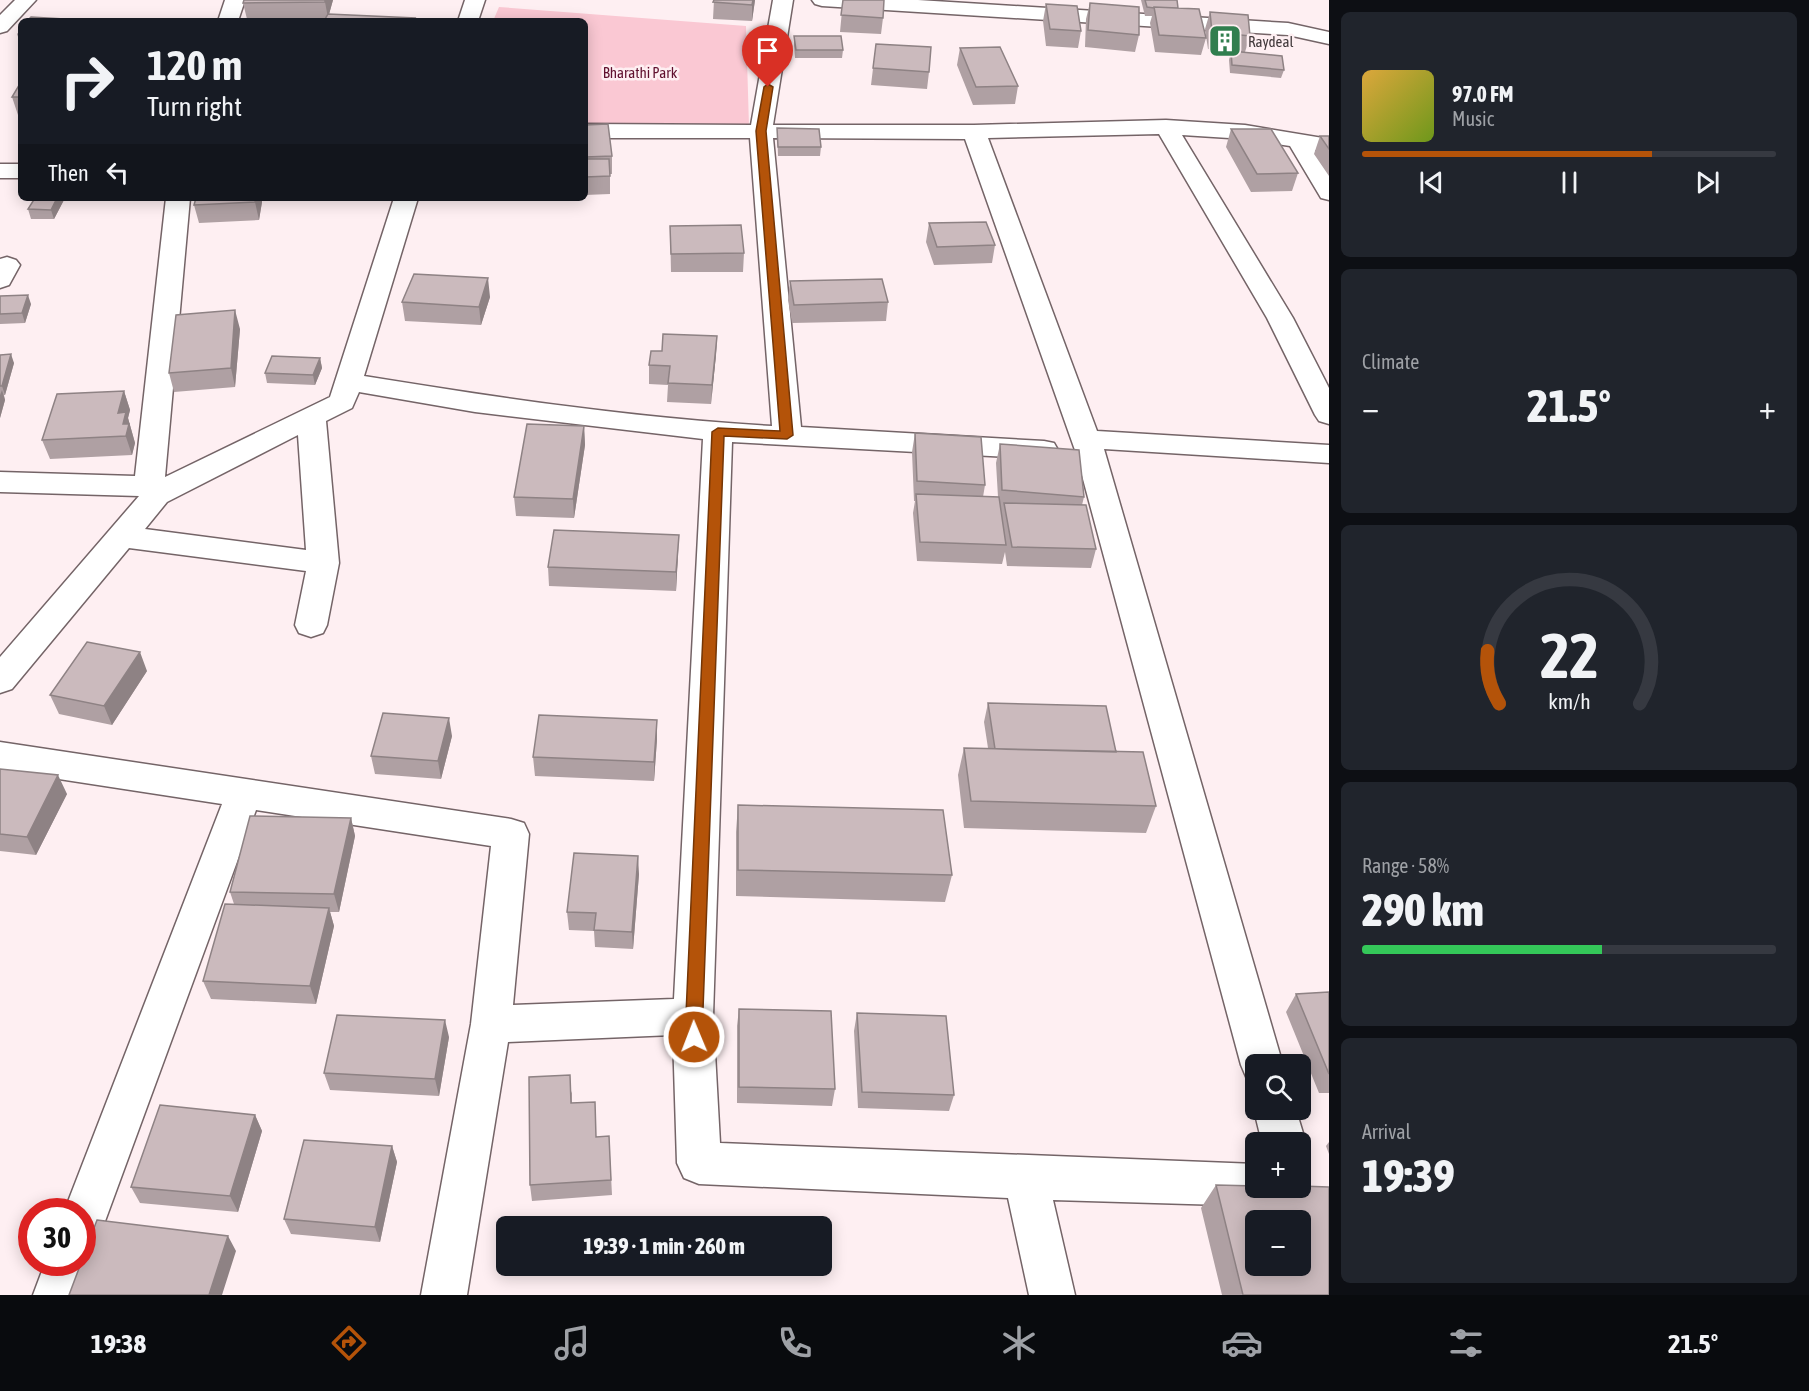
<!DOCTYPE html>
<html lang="en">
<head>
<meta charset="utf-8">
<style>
	body { margin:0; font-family:"Asap Condensed",sans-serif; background:#20242c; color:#f1f3f6; height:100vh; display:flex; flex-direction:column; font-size:22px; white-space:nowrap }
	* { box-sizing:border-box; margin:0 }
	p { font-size:20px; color:#9ea1a6 }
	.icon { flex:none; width:33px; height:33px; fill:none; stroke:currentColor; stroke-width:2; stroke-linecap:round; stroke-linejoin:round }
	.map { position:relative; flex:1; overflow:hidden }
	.drawer { display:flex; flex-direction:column; gap:12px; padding:12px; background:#0d0f14; width:480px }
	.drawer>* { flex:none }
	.guide { position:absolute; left:18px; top:18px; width:570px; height:183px; border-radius:9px; box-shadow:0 3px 15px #0003; background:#171b24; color:#f1f3f6; overflow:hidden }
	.fabs { position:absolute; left:1245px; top:1054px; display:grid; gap:12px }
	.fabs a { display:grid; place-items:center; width:66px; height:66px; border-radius:9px; background:#171b24; box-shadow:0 3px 15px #0003; font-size:30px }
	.speed { position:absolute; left:18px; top:1198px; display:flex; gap:12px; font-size:30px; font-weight:700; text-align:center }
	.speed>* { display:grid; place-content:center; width:78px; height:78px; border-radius:50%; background:#171b24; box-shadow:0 3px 15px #0003; line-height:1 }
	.speed .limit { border:9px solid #d22; background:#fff; color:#111 }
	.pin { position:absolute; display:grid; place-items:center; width:51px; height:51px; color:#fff; margin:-62px -26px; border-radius:50% 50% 50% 0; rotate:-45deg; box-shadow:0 0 6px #0007 }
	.pin .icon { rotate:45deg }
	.me { position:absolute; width:66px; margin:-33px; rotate:359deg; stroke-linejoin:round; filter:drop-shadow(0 0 4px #0008) }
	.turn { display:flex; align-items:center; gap:21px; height:126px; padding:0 30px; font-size:27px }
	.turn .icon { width:78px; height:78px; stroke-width:2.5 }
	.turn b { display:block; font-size:42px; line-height:51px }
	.then { display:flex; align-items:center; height:57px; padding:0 30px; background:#0003; gap:12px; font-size:22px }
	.big { font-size:45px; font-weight:800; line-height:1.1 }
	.drawer .card { flex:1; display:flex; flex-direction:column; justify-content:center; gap:9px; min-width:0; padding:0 21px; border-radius:9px; background:#20242c }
	.drawer .dial { align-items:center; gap:0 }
	.dial svg { height:156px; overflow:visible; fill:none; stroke:#363941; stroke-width:7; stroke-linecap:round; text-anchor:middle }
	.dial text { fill:#f1f3f6; stroke:none }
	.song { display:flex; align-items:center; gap:18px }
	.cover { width:72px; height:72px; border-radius:9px; background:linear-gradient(135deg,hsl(40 70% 55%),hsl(80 70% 35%)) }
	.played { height:6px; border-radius:3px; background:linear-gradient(90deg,#b45309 70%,#363941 70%) }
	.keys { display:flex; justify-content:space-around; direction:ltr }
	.heat { display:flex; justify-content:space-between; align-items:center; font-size:33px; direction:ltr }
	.charge { height:9px; border-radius:4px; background:linear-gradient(90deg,#34c759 58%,#363941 0) }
	.trip { position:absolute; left:496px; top:1216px; width:336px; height:60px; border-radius:9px; background:#171b24; box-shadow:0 3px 15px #0003; font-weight:800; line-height:60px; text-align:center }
	.tabs { display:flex; height:96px; justify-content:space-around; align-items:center; background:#090b0e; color:#9ea1a6 }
	.tabs .icon { width:42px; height:42px }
	.tabs .selected { color:#b45309 }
	.tabs b { font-size:27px; color:#f1f3f6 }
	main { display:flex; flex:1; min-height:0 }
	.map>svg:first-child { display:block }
	.green { fill:#fac8d3 }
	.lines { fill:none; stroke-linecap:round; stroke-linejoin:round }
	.minor-casing { stroke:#746467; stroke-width:3 }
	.minor { fill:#fff; fill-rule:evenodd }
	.wall { fill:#afa0a3 }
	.shaded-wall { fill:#8e8284 }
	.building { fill:#cbbabd; stroke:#8e8284; stroke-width:1.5; fill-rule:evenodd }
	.route { fill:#b45309; stroke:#753606; stroke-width:1.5 }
	.labels { text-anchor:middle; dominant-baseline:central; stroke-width:5; stroke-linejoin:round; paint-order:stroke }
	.far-poi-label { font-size:15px; fill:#41393b; stroke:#feeff2; text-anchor:start }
	.far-park-label { font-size:15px; fill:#60102e; stroke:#feeff2 }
</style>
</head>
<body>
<main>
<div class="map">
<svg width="1329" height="1295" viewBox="0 0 1329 1295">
	<rect width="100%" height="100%" fill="#feeff2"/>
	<!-- green -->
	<path class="green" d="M499,7L746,26L749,126L585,127V21H493Z"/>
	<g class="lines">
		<!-- minor casing -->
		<g class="minor-casing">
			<path id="minor" d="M15,0H36L7,31L0,33V15Z
				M225,0H245L238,21H218Z
				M465,0H485L478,21H458Z
				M773,0H793L773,125H974L1166,120L1245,125L1329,139V153L1315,150L1329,173V200L1321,198L1290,146L1245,139L1182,135L1293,318L1329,388V424L1319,421L1315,415L1267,318L1159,134L988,138L1097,431L1329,445V463L1104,449L1283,1065H1256V1082L1247,1079L1241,1065L1076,453L965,139L773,138L801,427L1044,441L1054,443L1058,450L1054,457L1044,459L732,442L713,1016L720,1143L1256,1164V1188H1277L1272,1200L1256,1206L1053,1200L1075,1295H1029L1008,1198L699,1184L684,1178L677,1163L673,1035L508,1042L467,1295H421L471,1024L491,846L256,810L104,1224L98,1240L82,1246V1212H64L222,804L0,770V742L511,819L524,823L529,834L513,1005L674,999L703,439L475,412L359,392L352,408L326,421L339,563L327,625L323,633L311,637L299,633L295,625L306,571L129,548L12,689L0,693V657L139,496L0,492V472L135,476L166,198H190L165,477L330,397L394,198H418L364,376C499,398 635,418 772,426L750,138H585V124L751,125ZM298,435L306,550L145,529L167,502Z
				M812,0H918L1288,23L1329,32V44L1288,35L822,6L815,4Z
				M0,164H21V178H0Z
				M7,257L16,260L20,265L9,285L0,288V259Z
				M1256,1106V1110H1296L1306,1143L1300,1155V1143H1262L1254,1110Z
				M82,1246L91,1263L79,1295H33L45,1263H82Z"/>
		</g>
		<!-- minor -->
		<use href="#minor" class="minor"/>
	</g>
	<!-- wall -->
	<path class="wall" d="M244,0H333L329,14L415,18V21H324L325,18L247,19L243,3Z
		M714,0H755L752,21L713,19Z
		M843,0L883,18L881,34L840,32Z
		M1141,0H1177L1178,8L1206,38L1201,55L1155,52L1150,23L1152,16H1145Z
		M1090,3L1139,35L1135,52L1085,47L1086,19Z
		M1046,4L1081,31L1078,48L1046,46L1043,21Z
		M1210,12L1250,36L1245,52L1284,70L1281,78L1230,73L1229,60L1231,51L1208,49L1205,29Z
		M21,29V42H20L17,34Z
		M794,36L843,50L842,58H795L794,45Z
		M876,44L929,72L927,89L871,85Z
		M960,48L1018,86L1015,104L973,105L957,65Z
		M12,97H21V115H18Z
		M585,125L612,156V174H610V194L585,195Z
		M777,128L821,147L820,156H778Z
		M1231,129L1298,173L1292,191L1251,192L1226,147Z
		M1320,136H1329V176L1314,154Z
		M35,198H65L54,219H31L28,209Z
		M196,198H262V202L259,220L199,223L194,205Z
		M929,223L995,245L992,263L934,265L926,242Z
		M670,226L744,253L743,272H671Z
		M790,281L888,302L886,321L792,323L788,300Z
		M0,296L31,304L25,323L0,324Z
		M490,297L481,325L405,321L402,302Z
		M240,329L235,387L174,392L169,373Z
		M717,336L716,355L711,404L667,402L668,385L649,384V365L662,351Z
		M0,355L14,363L5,395H4L5,400L0,418Z
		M320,358L322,368L315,385L267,383L265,373Z
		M124,391L130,410L128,418L135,443L132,455L50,459L42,440Z
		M584,426L585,445L574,518L516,516L514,497Z
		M915,433L985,485L983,497H998L996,463L1000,444L1084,497L1082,505L1096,549L1091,568L1007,566L1005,552L1002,564L917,561L913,513L915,501H914L912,452Z
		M678,554L676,591L549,586L548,567Z
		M147,671L112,725L59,714L50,695Z
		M988,703L1116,752L1156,806L1146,833L964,828L958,775L964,748H988L984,722Z
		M657,720V739L654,781L535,776L533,757Z
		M452,736L441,779L375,774L371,756Z
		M0,769L67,794L36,855L0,851Z
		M738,805L952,875L945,902L736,896V832Z
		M351,818L355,836L339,912H330L334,926L316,1004L211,999L203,981L234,904L230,892Z
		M639,874L633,949L595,947L594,931L569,930L567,912Z
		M1329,992V1093H1319L1286,1012L1296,994Z
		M739,1009L835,1089L832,1106L737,1103V1026Z
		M857,1013L954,1095L949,1111L858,1108L854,1031Z
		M449,1037L439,1096L330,1090L324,1073Z
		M572,1091V1103L597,1137L609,1136L612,1195L532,1201L530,1185Z
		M255,1115L262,1131L238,1212L140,1203L131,1187Z
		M1329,1142V1154L1326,1146Z
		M392,1146L397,1162L380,1242L291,1234L284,1219Z
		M1216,1185L1329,1295H1222L1201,1208Z"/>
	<!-- shaded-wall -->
	<path class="shaded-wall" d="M325,0H333L328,18L325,2Z
		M753,0H755L752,21V5Z
		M57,198H65L54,219L51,210Z
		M256,198H262V202L259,220L255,202Z
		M488,278L490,297L481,325L479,307Z
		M28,295L31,304L25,323L22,313Z
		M235,310L240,329L235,387L231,368Z
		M717,336L716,355L711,404L712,385Z
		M11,354L14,363L5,395L2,386Z
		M320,358L322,368L315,385L313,375Z
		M2,390L5,400L0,418V395Z
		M124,391L130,410L128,418L135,443L132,455L118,413Z
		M584,426L585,445L574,518L573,499Z
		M679,535L678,554L676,591V572Z
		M140,652L147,671L112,725L104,706Z
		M449,718L452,736L441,779L438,761Z
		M657,720V739L654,781V762Z
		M58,775L67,794L36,855L27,837Z
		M351,818L355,836L339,912L334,894Z
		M638,856L639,874L633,949L632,932Z
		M329,908L334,926L316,1004L310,986Z
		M445,1020L449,1037L439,1096L435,1079Z
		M255,1115L262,1131L238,1212L230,1196Z
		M392,1146L397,1162L380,1242L375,1227Z
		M228,1236L236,1251L222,1295H209Z"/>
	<!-- building -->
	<path class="building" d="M244,0H325V2L243,3Z
		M714,0H753L752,5L713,2Z
		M843,0H884L883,18L841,15Z
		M1145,0H1177L1178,8L1154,7V8L1147,7Z
		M1090,3L1139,7V35L1088,30Z
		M1046,4L1077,6L1081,31L1050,29Z
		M1154,7L1199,9L1206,38L1159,35Z
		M1210,12L1248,15L1250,36L1212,32Z
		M328,14L415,18L413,21H324Z
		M31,17L63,19L61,21H27Z
		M794,36H841L843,50H796Z
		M876,44L931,47L929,72L873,68Z
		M1000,47L1018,86L976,87L960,48Z
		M1231,51L1282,56L1284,70L1232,65Z
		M21,82V97H12Z
		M608,124L612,156L585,157V125Z
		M777,128L819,129L821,147H778Z
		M1231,129H1271L1298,173L1257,174Z
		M1320,136H1329V149Z
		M585,159H609L610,176L585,177Z
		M35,198H57L51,210L28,209Z
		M196,198H256L255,202L194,205Z
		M986,222L995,245L937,247L929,223Z
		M741,225L744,253L671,254L670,226Z
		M414,274L488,278L479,307L402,302Z
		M882,279L888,302L794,305L790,281Z
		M28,295L22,313L0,314V296Z
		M235,310L231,368L169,373L176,315Z
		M663,334L717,336L712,385L668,383L670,366L649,365L651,351H662Z
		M11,354L2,386H0V355Z
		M272,356L320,358L313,375L265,373Z
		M124,391L118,413L126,412L123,424H129L126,436L42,440L57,394Z
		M527,424L584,426L573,499L514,497Z
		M915,433L981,437L985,485L917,481Z
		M1000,444L1079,450L1084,497L1002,490Z
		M916,494L999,497L1006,545L920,542Z
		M1004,503L1086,505L1096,549L1012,547Z
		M554,530L679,535L676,572L548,567Z
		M87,642L140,652L104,706L50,695Z
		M988,703L1106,706L1116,752L995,749Z
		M383,713L449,718L438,761L371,756Z
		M539,715L657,720L654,762L533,757Z
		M964,748L1143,752L1156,806L971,801Z
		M0,769L58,775L27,837L0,834Z
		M738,805L943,810L952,875L738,870Z
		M250,816L351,818L334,894L230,892Z
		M574,853L638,856L632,932L594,930L596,913L567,912Z
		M225,904L329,908L310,986L203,981Z
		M1329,992V1074L1296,994Z
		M739,1009L831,1011L835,1089L739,1087Z
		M857,1013L946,1016L954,1095L862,1092Z
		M337,1015L445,1020L435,1079L324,1073Z
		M570,1075L571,1103L595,1102L596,1137L609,1136L611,1180L530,1185L529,1077Z
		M160,1105L255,1115L230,1196L131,1187Z
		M304,1140L392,1146L375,1227L284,1219Z
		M1216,1185L1256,1186V1188H1300V1186L1329,1187V1295H1243ZM1256,1221H1300V1266H1256Z
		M97,1220L228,1236L209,1295H69L81,1263H82V1260Z"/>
	<!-- route -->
	<path class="route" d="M768,84L773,87L766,131L793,435L787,439L724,436L702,1037L700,1042L694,1044L688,1042L685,1037L712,432L718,428L780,431L756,131L764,87Z"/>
	<!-- icons -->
	<defs>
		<g id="building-square" transform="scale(1.725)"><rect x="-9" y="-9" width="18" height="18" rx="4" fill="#307e4e" stroke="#feeff2"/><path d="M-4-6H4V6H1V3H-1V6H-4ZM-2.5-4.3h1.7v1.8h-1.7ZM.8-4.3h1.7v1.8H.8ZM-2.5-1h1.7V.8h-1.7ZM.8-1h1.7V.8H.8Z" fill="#fff"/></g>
	</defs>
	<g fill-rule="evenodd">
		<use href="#building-square" x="1225" y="41"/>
	</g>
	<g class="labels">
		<!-- far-poi labels -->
		<g class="far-poi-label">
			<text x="1248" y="41">Raydeal</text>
		</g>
		<!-- far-park labels -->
		<g class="far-park-label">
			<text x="640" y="72">Bharathi Park</text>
		</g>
	</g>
</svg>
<div class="fabs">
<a><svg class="icon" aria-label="search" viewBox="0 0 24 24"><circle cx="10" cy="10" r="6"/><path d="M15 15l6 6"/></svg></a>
<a>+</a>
<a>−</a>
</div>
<div class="speed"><div class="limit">30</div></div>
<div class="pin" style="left:768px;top:87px;background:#d93025"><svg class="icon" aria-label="arrive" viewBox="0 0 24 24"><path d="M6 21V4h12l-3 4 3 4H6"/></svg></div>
<svg class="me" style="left:694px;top:1037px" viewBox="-20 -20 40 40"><circle r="17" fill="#b45309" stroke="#fff" stroke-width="3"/><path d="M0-11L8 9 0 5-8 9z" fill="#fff"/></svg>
<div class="trip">19:39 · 1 min · 260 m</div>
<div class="guide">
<div class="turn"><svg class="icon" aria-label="right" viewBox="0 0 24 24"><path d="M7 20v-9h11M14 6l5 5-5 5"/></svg><div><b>120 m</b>Turn right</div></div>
<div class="then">Then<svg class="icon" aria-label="left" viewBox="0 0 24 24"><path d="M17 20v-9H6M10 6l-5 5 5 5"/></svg></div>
</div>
</div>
<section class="drawer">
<div class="card">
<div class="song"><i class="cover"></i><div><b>97.0 FM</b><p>Music</p></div></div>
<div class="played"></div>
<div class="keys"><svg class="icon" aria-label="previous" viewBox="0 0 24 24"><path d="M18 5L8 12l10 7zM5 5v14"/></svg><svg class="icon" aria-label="pause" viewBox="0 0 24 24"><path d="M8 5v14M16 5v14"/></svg><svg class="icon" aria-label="next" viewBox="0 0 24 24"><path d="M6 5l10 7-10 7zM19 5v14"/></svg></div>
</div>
<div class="card"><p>Climate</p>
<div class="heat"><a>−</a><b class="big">21.5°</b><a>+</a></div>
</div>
<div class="card dial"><svg viewBox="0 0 100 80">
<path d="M14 69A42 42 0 1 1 86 69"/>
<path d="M14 69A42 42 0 0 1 8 42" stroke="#b45309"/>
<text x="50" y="56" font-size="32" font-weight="700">22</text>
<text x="50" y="72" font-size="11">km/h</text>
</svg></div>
<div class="card"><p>Range · 58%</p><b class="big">290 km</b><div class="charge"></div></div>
<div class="card"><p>Arrival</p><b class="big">19:39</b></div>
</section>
</main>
<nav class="tabs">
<b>19:38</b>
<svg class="icon selected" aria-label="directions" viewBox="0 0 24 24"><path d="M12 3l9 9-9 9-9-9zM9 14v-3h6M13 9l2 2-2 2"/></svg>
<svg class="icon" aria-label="music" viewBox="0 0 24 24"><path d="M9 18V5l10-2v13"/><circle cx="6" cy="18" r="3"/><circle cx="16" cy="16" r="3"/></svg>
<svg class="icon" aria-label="phone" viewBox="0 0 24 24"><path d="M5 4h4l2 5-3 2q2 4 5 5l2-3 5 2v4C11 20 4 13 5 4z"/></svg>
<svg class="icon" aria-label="climate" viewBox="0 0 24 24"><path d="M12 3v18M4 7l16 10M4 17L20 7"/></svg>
<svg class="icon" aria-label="car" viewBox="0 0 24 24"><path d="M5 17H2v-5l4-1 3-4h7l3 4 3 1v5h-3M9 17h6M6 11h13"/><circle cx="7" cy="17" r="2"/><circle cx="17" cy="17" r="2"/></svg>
<svg class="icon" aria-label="filters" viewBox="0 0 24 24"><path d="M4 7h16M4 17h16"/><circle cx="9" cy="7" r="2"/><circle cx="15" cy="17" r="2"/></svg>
<b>21.5°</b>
</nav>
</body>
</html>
